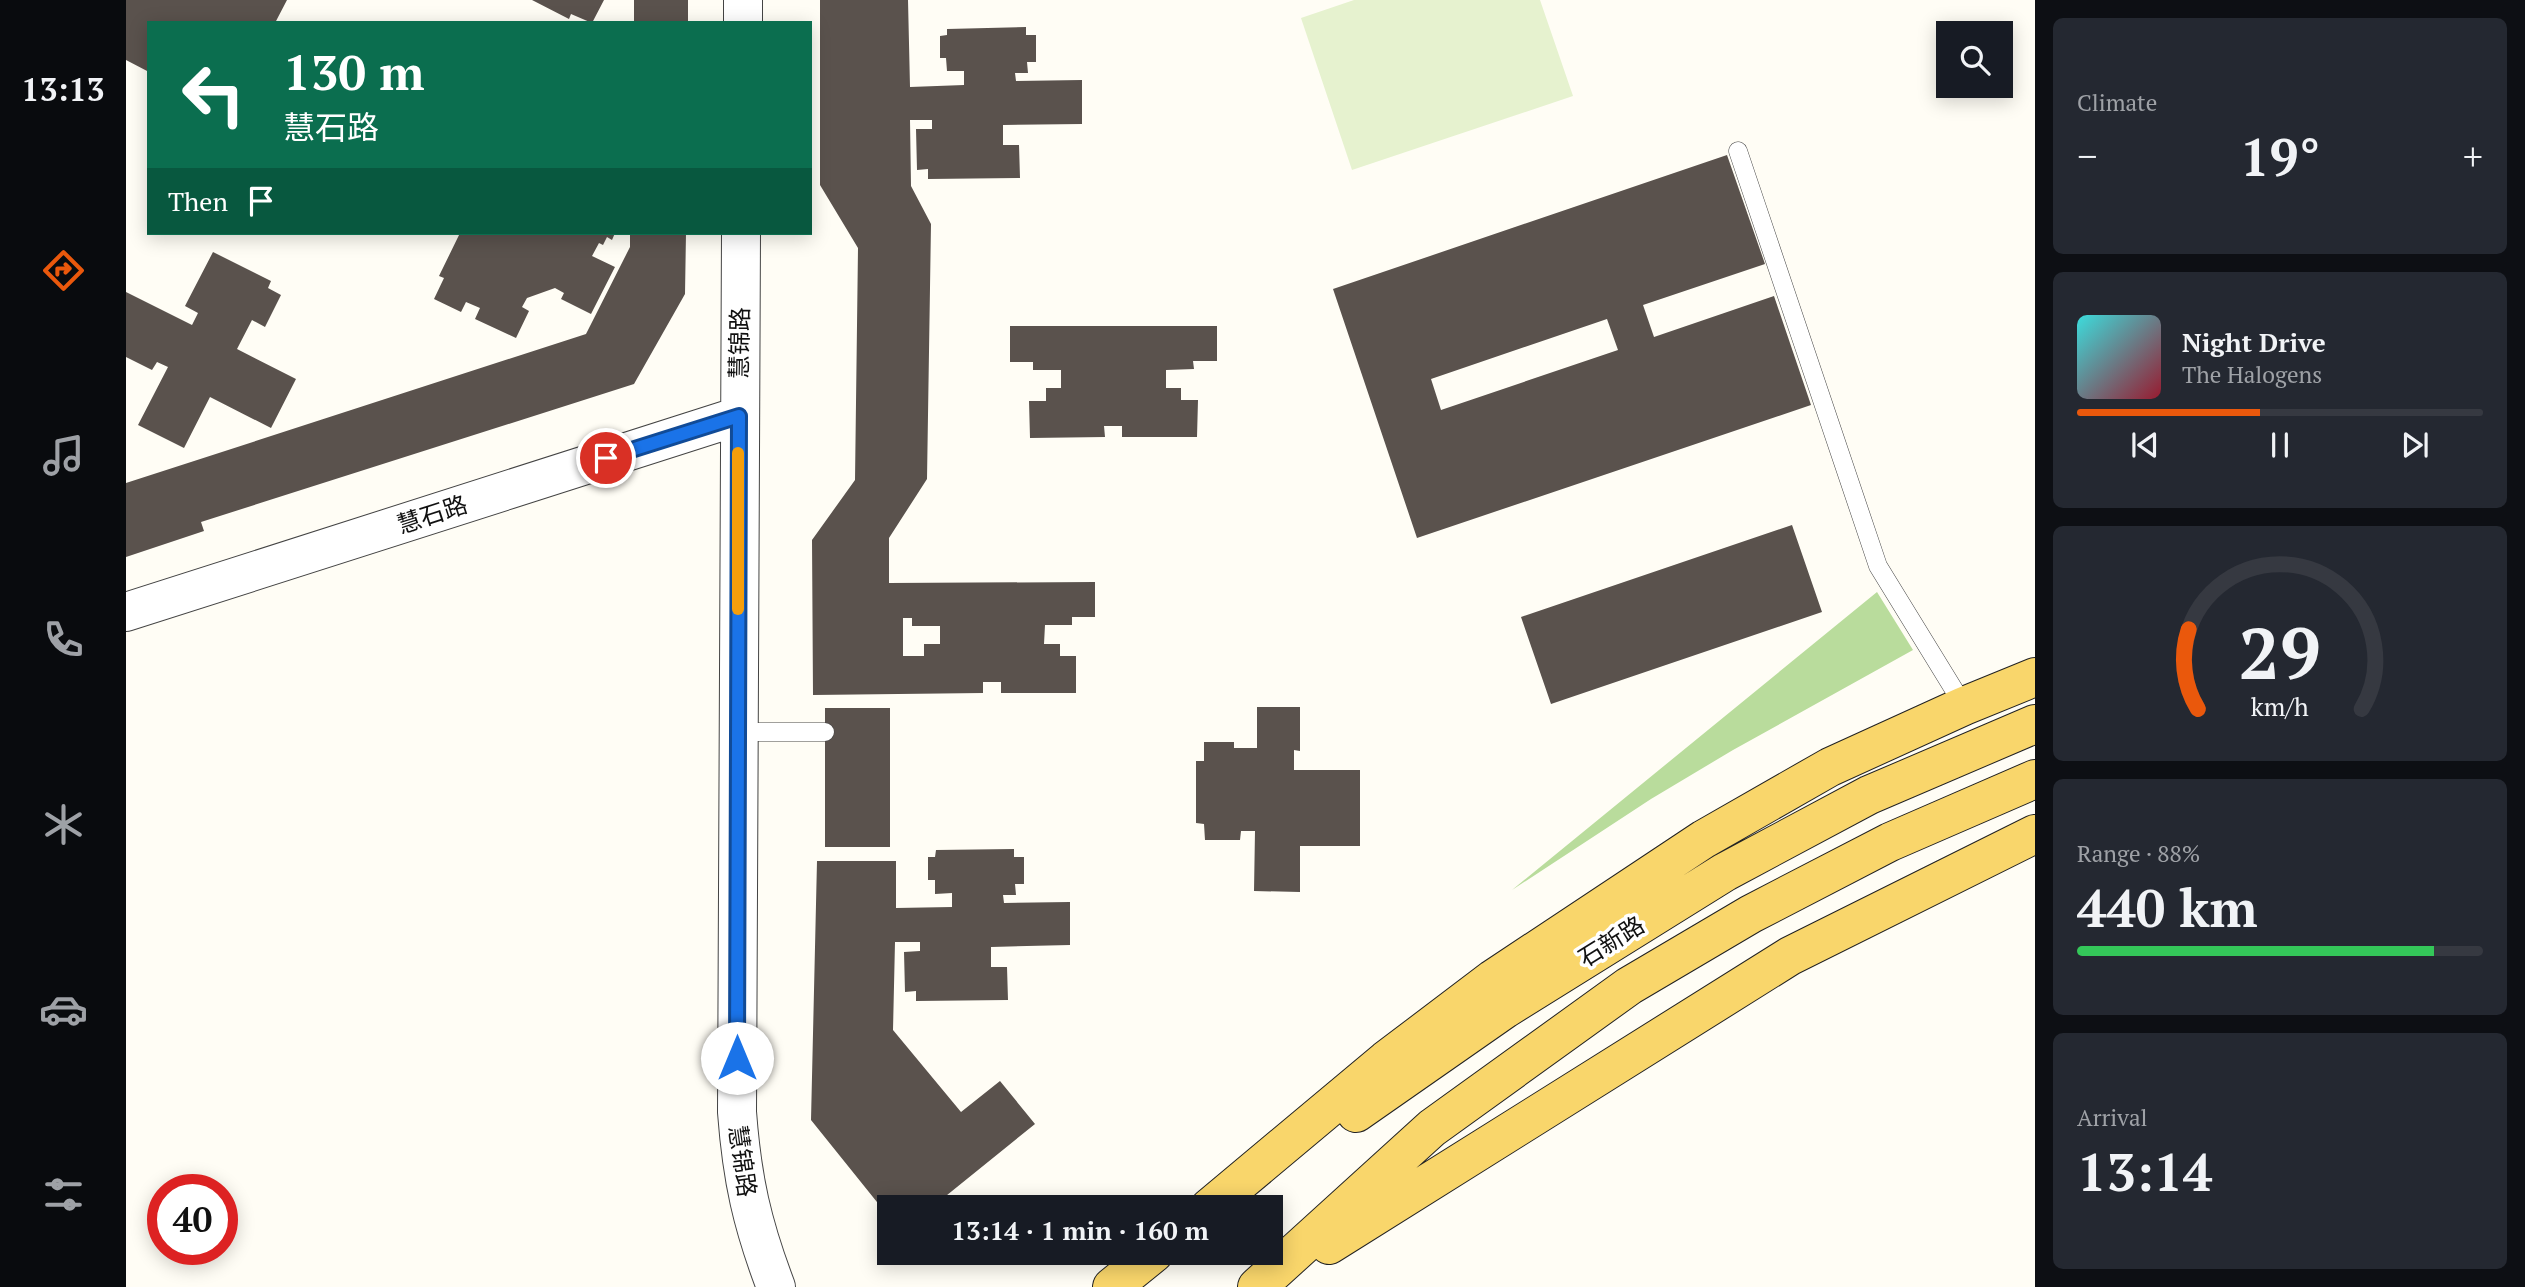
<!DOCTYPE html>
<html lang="en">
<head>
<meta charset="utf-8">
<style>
	body { margin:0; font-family:"PT Serif","Noto Sans SC",serif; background:#242831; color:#f1f3f6; height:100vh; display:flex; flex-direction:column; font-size:26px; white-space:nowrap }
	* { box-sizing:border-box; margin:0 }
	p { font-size:23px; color:#9ea1a6 }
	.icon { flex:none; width:38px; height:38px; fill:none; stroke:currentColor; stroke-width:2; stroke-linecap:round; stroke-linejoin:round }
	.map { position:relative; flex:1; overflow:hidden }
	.sheet { display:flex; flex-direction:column; gap:18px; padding:18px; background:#0d0f14; width:490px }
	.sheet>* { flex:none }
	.banner { position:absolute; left:21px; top:21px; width:665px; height:214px; border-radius:0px; box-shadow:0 4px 18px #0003; background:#0b6e4f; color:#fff; overflow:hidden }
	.controls { position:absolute; left:1810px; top:21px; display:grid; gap:14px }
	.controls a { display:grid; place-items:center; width:77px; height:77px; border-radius:0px; background:#171b24; box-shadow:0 4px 18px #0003; font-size:35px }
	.speed { position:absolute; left:21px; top:1174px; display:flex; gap:14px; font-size:35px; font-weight:700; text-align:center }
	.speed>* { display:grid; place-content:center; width:91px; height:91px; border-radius:50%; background:#171b24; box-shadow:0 4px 18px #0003; line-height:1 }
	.speed .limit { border:10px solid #d22; background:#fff; color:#111 }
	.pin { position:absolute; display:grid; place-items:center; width:60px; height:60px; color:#fff; margin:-30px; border:4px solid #fff; border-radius:50%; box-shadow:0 2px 7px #0007 }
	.me { position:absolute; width:77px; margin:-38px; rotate:0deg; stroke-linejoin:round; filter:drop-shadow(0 0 5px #0008) }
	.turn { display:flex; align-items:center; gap:24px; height:147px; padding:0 21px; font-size:32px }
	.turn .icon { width:91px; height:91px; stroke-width:2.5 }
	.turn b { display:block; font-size:49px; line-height:60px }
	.then { display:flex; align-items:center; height:66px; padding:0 21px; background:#0003; gap:14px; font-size:26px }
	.big { font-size:52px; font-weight:600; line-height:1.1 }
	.sheet .card { flex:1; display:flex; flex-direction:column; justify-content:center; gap:10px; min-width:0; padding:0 24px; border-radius:10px; background:#242831 }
	.sheet .dial { align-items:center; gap:0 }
	.dial svg { height:182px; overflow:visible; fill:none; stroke:#363941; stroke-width:7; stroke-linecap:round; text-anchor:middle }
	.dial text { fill:#f1f3f6; stroke:none }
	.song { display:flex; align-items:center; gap:21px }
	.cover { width:84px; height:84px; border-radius:10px; background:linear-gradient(135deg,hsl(180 70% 55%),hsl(350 70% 35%)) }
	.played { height:7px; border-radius:4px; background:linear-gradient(90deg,#ea580c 45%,#363941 45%) }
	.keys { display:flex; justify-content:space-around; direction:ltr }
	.heat { display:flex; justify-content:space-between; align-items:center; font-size:38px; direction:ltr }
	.charge { height:10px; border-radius:5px; background:linear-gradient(90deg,#34c759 88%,#363941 0) }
	.trip { position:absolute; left:751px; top:1195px; width:406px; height:70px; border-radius:0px; background:#171b24; box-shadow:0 4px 18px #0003; font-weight:600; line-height:70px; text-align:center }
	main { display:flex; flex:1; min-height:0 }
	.tab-bar { display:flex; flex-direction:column; width:126px; justify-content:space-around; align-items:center; background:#090b0e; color:#9ea1a6 }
	.tab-bar .icon { width:49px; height:49px }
	.tab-bar .selected { color:#ea580c }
	.tab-bar b { font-size:32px; color:#f1f3f6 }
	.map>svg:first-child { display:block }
	.forest { fill:#b9dc9c }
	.pitch { fill:#e6f2cf }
	.building { fill:#5a524d; fill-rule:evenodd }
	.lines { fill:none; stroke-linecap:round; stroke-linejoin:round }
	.service-casing { stroke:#444; stroke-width:19 }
	.tertiary-casing { stroke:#444; stroke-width:40 }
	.primary-casing { stroke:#222; stroke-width:40 }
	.service { stroke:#fff; stroke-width:18 }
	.tertiary { stroke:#fff; stroke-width:38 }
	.primary { stroke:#f9d66b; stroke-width:38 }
	.route-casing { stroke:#114b97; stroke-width:18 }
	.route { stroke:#1a73e8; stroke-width:12 }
	.slow { stroke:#f59e0b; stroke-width:12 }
	.labels { text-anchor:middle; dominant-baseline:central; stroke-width:7; stroke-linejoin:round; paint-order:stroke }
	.street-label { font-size:24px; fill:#111; stroke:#fff }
</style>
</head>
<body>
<main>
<nav class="tab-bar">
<b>13:13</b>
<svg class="icon selected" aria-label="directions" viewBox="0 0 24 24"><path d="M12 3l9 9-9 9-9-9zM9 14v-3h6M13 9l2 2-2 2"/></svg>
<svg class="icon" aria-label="music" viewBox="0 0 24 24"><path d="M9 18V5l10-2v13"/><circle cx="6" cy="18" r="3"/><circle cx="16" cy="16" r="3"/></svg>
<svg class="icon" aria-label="phone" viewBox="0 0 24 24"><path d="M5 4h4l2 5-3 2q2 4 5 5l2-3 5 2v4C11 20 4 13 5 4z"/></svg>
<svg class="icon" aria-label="climate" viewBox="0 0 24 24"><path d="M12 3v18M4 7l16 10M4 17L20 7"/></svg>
<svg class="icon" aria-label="car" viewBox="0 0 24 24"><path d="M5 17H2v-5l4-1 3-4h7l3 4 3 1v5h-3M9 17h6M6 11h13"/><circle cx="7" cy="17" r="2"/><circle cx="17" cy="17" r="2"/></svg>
<svg class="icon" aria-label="filters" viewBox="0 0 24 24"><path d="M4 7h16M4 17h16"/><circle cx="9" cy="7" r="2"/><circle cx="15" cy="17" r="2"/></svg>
</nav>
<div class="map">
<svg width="1909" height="1287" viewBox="0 0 1909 1287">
	<rect width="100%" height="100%" fill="#fffdf5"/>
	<!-- forest -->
	<path class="forest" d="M1751,592L1787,650L1607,750L1525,799L1386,890Z"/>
	<!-- pitch -->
	<path class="pitch" d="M1228,0H1414L1447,96L1226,170L1175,18Z"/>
	<!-- building -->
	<path class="building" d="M0,0H161L149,23H23V72L0,60Z
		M406,0H478L466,23L445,14L443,19Z
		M508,0H562V23H508Z
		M694,0H782L784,87L838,85V71H821L820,58H814V36L821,35V29L900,27V35H910V62H901L902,73H889L890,81L956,80V124L877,125V145H893L894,178L802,179V169L791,170L790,129H806V120H784L785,186L805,224L801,479L763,538V583L969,582V617H946V625H919L918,644H934V656H950V693H875V682H857V693L687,695L686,540L729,480L732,248L694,185ZM777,618H786V626H814V644H798V656H777Z
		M1601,155L1639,264L1517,305L1528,337L1648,296L1685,405L1291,538L1207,289ZM1481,319L1492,350L1315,410L1305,379Z
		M334,233H489L486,240L481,237L477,245L473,243L466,256L489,267L465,314L435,299L438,293L429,288L401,298L396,307L403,311L390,338L349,319L354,308L340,302L335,312L308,299L318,278L313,276Z
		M504,233H560L559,294L508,384L75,522L78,531L0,557V483L460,334L504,247Z
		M87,252L145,281L142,288L155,295L139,327L126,320L111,349L170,379L145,428L84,397L58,448L12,425L42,367L31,362L26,370L0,357V292L66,325L72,313L59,306Z
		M884,326H1091V361H1067L1068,369L1040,370V388H1055V400H1072L1071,437H996V426H978L979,437L904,438L903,401H920V388H935V370H907V362H884Z
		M1666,525L1696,612L1425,704L1395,617Z
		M1131,707H1174V751L1168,750V770H1234V846H1174V892L1128,891L1129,831H1115L1114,840H1079L1078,824L1070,823V761H1078V742H1108V748H1131Z
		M699,708H764V847H699Z
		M888,849V857H898V884H889L890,895H877L878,903L944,902V945L865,947V967H881L882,1000L790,1001V991L779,992L778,952L794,951V942H769L767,1030L835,1112L874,1081L909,1124L805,1208H763V1217L685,1120L691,861H770V908L826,907V893L809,894V880H802V857H809L810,850Z"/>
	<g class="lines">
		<!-- service casing -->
		<g class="service-casing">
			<path id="service" d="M1612,151L1752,566L1838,706
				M612,732H699"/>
		</g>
		<!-- tertiary casing -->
		<g class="tertiary-casing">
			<path id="tertiary" d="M617,23V0
				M615,233L611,1112C616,1179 626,1224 650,1287
				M0,612L613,416"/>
		</g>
		<!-- primary casing -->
		<g class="primary-casing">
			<path id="primary" d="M1230,1113L1379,1009L1599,872L1743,795L1909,724
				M1083,1208L1260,1060L1367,979L1578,839L1704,767L1838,706L1909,677
				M1203,1245L1664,956L1909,834
				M986,1287L1028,1253
				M1131,1287L1306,1128L1503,986L1625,914L1764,842L1909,779"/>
		</g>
		<!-- service -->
		<use href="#service" class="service"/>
		<!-- tertiary -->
		<use href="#tertiary" class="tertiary"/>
		<!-- primary -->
		<use href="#primary" class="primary"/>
	</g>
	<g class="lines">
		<!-- route casing -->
		<g class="route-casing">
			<path id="route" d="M480,458L613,416L611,1058"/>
		</g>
		<!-- route -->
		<use href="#route" class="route"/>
		<!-- slow -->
		<path class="slow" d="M612,609V453"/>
	</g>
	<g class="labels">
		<!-- street labels -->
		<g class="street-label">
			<text transform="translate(613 343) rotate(-89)">慧锦路</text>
			<text transform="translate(306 514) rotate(-18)">慧石路</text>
			<text transform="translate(1485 941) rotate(-32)">石新路</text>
			<text transform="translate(617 1161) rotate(82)">慧锦路</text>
		</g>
	</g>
</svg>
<div class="controls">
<a><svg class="icon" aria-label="search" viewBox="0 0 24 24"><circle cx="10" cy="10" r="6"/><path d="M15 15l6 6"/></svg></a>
</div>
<div class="speed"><div class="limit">40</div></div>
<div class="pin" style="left:480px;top:458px;background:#d93025"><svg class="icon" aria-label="arrive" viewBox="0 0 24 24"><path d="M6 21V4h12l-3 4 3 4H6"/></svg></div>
<svg class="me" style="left:611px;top:1058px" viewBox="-20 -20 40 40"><circle r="19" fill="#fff"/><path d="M0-13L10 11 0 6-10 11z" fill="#1a73e8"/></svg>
<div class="trip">13:14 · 1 min · 160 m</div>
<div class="banner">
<div class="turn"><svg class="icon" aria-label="left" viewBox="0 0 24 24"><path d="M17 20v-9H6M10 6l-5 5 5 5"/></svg><div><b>130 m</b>慧石路</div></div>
<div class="then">Then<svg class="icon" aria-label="arrive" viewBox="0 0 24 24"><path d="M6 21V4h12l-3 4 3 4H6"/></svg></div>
</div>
</div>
<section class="sheet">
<div class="card"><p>Climate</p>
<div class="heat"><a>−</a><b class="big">19°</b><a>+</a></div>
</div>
<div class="card">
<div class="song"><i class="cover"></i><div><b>Night Drive</b><p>The Halogens</p></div></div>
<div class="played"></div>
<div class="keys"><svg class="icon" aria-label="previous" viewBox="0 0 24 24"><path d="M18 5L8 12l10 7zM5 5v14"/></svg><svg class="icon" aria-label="pause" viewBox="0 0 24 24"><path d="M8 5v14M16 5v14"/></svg><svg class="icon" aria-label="next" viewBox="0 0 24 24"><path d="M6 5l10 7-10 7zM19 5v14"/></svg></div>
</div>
<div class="card dial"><svg viewBox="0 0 100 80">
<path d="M14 69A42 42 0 1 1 86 69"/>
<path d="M14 69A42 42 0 0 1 10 34" stroke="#ea580c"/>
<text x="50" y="56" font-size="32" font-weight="700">29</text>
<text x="50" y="72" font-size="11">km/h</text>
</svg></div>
<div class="card"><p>Range · 88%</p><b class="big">440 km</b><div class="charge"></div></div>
<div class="card"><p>Arrival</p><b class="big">13:14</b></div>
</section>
</main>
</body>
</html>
